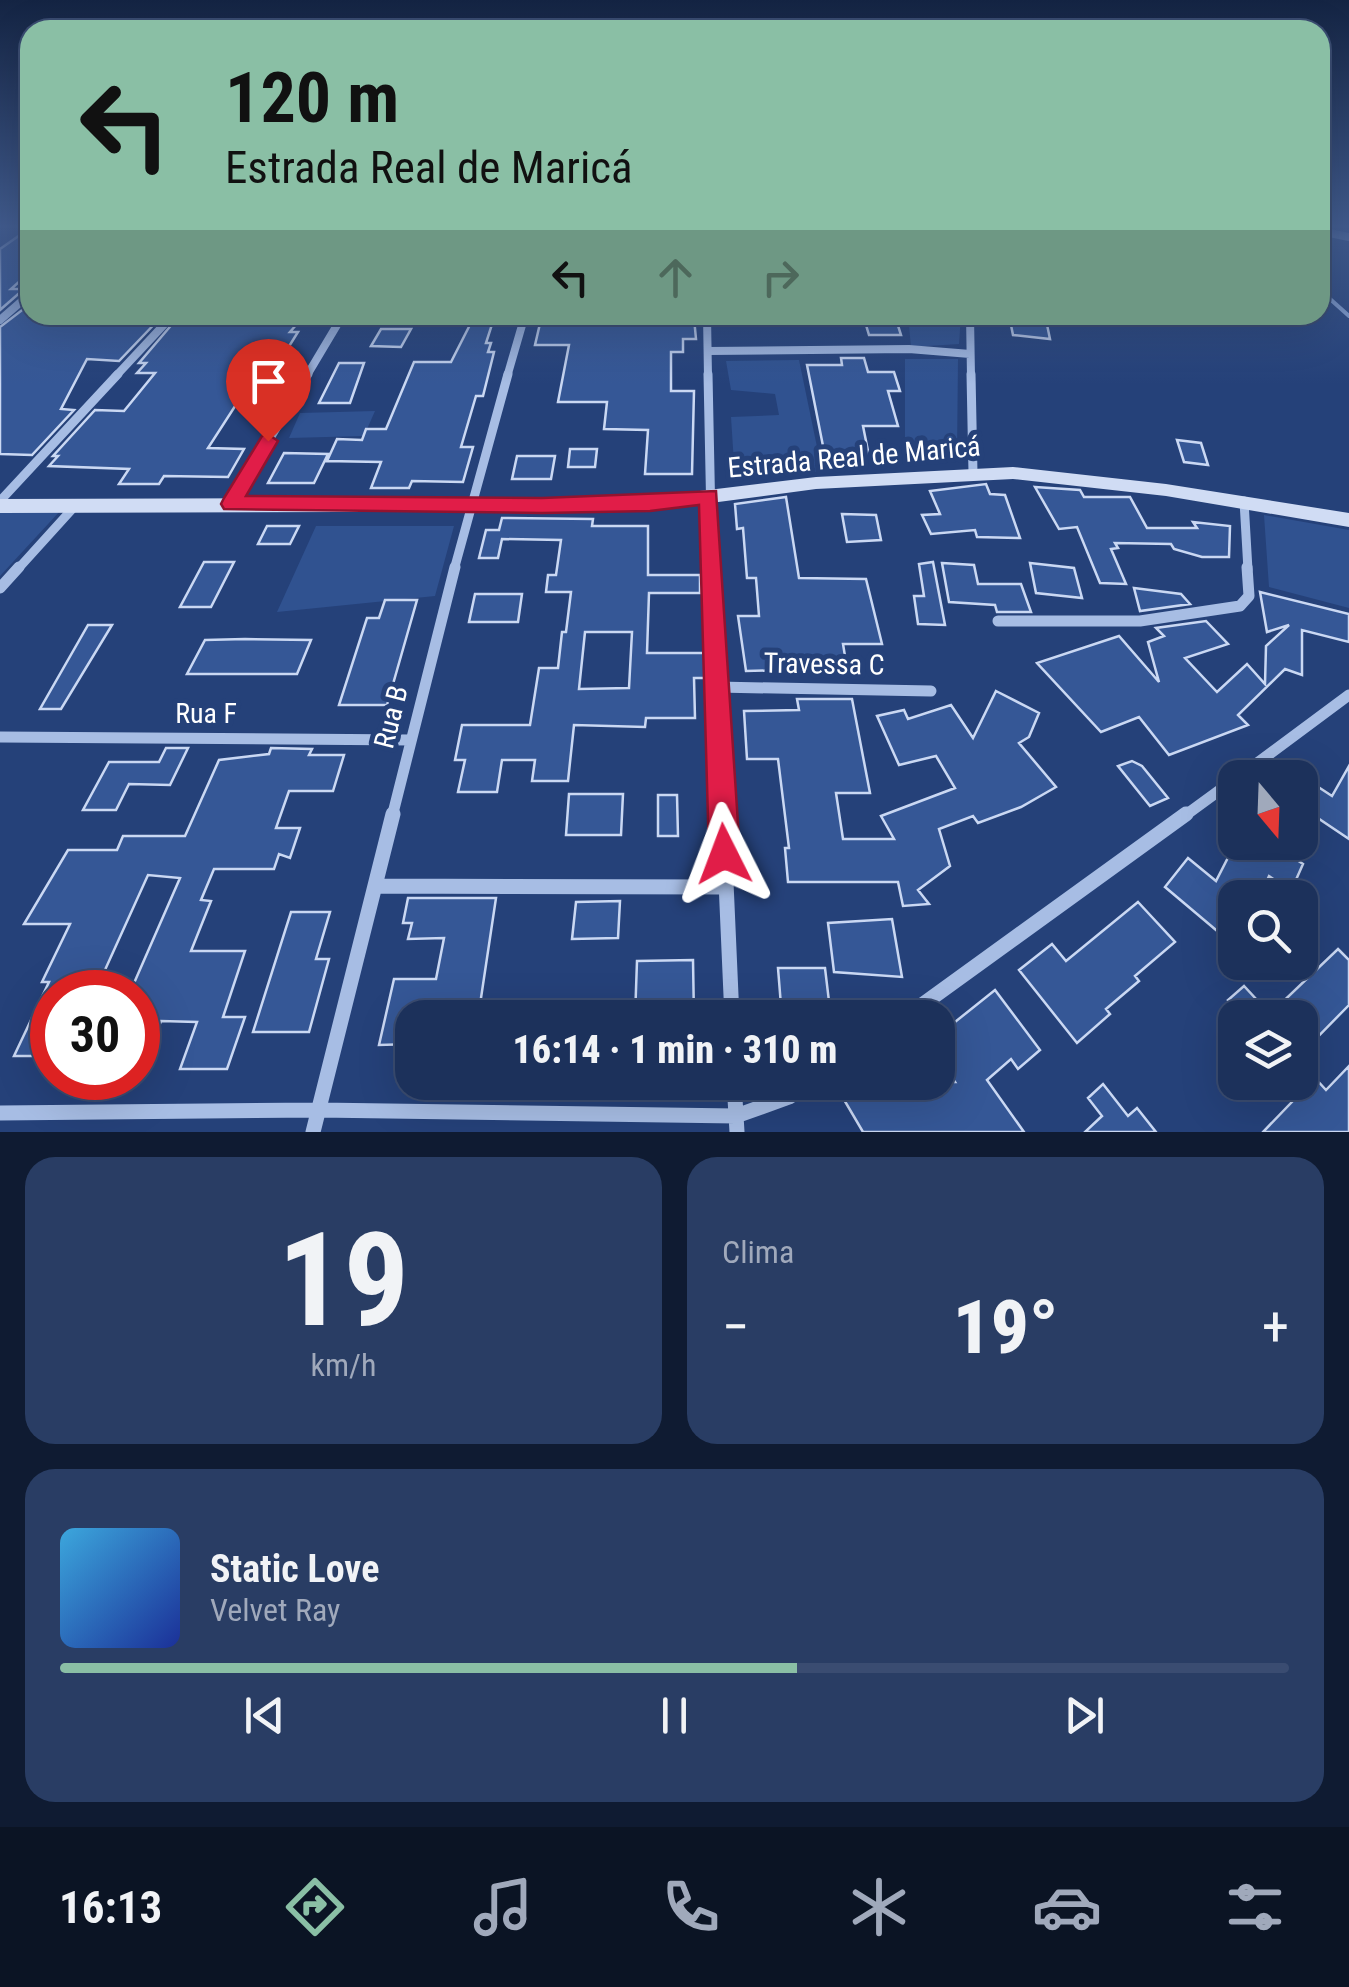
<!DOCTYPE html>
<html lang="pt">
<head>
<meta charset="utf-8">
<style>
	body { margin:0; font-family:"Roboto Condensed",sans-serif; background:#293d64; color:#f1f3f6; height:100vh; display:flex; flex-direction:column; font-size:38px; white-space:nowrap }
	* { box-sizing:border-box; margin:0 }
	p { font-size:32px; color:#a0a9bb }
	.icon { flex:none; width:55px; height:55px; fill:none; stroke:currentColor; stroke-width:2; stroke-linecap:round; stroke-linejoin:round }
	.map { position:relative; height:1132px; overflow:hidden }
	.side { display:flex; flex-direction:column; gap:25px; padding:25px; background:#0f1b32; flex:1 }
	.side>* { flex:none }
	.hud { position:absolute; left:20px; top:20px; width:1310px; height:305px; border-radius:30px; box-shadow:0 10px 40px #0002,0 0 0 2px #3a4c71; background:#8abfa5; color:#111; overflow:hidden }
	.needle { width:65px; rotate:161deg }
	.tools { position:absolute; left:1218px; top:760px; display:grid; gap:20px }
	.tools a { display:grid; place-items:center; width:100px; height:100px; border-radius:20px; background:#1c315b; box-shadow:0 10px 40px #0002,0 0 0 2px #3a4c71; font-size:50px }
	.speed { position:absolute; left:30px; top:970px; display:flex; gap:20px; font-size:50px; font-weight:700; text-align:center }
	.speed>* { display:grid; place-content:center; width:130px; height:130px; border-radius:50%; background:#1c315b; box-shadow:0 10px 40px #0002,0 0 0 2px #3a4c71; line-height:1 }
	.speed .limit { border:15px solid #d22; background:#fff; color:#111 }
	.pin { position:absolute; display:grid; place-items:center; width:85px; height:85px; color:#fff; margin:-102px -42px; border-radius:50% 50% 50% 0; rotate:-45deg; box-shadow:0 0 10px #0007 }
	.pin .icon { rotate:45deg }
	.me { position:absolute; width:110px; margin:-55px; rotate:357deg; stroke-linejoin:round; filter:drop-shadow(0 0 8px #0008) }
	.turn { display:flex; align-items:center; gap:35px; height:210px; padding:0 40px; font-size:45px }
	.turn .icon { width:130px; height:130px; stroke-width:2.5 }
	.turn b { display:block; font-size:70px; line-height:85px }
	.lanes { display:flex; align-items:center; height:95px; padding:0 40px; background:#0003; justify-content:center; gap:50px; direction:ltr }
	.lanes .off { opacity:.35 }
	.big { font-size:75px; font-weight:800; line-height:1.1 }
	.side .tile { flex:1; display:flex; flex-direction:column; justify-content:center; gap:15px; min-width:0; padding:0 35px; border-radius:30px; background:#293d64 }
	.side .dial { align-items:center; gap:0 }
	.dial b { font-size:130px; line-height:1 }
	.song { display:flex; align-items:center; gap:30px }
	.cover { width:120px; height:120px; border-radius:15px; background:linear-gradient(135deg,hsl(200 70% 55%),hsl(230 70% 35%)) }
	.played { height:10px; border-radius:5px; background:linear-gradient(90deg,#8abfa5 60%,#3a4c71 60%) }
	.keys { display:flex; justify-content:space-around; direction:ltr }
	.heat { display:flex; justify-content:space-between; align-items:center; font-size:55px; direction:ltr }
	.side .tiles { flex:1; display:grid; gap:25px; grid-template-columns:1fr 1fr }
	.tile:last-child { grid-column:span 2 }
	.trip { position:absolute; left:395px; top:1000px; width:560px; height:100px; border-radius:30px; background:#1c315b; box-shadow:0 10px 40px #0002,0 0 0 2px #3a4c71; font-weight:800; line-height:100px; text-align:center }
	.menu { display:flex; height:160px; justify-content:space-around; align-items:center; background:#0b1424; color:#a0a9bb }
	.menu .icon { width:70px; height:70px }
	.menu .current { color:#8abfa5 }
	.menu b { font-size:45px; color:#f1f3f6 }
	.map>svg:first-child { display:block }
	.green { fill:#305290 }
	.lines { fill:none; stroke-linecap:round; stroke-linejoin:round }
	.stream { stroke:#9cb6e4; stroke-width:4 }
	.building { fill:#355796; stroke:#cad8f3; stroke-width:2.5; fill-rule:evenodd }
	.street-far3 { stroke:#a7bde4; stroke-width:8 }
	.street-far2 { stroke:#a7bde4; stroke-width:9 }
	.street-far1 { stroke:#a7bde4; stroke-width:11 }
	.street { stroke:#a7bde4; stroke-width:15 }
	.secondary { fill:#d0dcf4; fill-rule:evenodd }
	.route { fill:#e11d48; stroke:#92132f; stroke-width:2.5 }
	.labels { text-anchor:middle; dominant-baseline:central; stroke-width:10; stroke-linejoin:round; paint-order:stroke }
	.street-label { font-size:28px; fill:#fff; stroke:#254179 }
</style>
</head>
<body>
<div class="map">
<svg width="1349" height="1132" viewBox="0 0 1349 1132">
	<rect width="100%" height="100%" fill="#254179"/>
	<!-- green -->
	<path class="green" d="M908,315H961L959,344L911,347Z
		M905,359H958L957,455L905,459Z
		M799,360L822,471L735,479L731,417L779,415L775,394L731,390L726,361Z
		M375,411L364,436L289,438L300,413Z
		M0,509L61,510L0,576Z
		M1264,515L1349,530V608L1269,587Z
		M316,526H454L435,596L277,612Z"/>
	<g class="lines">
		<!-- stream -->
		<path class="stream" d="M1320,290L1349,316"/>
	</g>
	<!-- building -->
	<path class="building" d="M30,228V272L11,289H24L0,310V249Z
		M30,304V315L101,323H118L126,315H163L119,361L87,359L61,409L74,410L32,455L0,454V327Z
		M180,315L272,321L274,315L304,316L290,332H298L278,364H286L266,400H239L208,448L244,449L228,477L164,476L159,484H119L129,469L49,466L58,456H53L95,410L124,411L155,373H137L146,363H139Z
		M475,315H495L486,343H491L488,352H494L483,396H476L461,447H473L463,482L412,481L409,488H371L381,462L327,461L337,439L362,440L366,429H386L414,362H451Z
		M542,315H688V318H694L696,339H683V352H671V391H694L692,474H645L648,430L604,429L607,402H558L569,345H535Z
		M863,315L895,316L901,335H869Z
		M1009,315H1045L1050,339L1013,335Z
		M381,329H411L401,347L371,346Z
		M841,358H864L868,372H894L900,391H888L898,426H863L869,456H825L807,365H842Z
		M339,363H364L350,403H319Z
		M1177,440L1201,443L1208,465L1184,462Z
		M570,449H597L595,467H568Z
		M284,453L328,454L314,483H268Z
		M517,456H555L551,479H512Z
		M986,484L990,494L1005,495L1020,538L977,537L975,530L931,534L922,515L940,514L930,491Z
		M1035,487L1080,490L1084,497H1130L1147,528H1197L1193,522L1230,526L1229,557H1202L1174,549L1171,544L1115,543L1118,548L1111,549L1126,584L1100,583L1077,527L1059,529Z
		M786,497L799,578L866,579L882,644H843L846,662H789L790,670L746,671L738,616H759L756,578H747L743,528L737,529L735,504Z
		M842,514L876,515L881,540L847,542Z
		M502,518L593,519L592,526H648V575H700V593H649L647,653H706L707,678H694L695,718H646L645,727L574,725L568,781H532L535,760H502L497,792H458L465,760H455L462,725H530L539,668H558L562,632H566L571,592H546L548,575H556L561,540L502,539L498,558H479L486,530H499ZM585,632H632L629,688L579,689Z
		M267,526H299L290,544H258Z
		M204,562H234L211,607H180Z
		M933,562L945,625L918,624L914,596H924L919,564Z
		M942,563L974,565L978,584H1021L1031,612H997L995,605L949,602Z
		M1030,563L1074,568L1082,598L1036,593Z
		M1134,588L1181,594L1190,604L1140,611Z
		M1260,592L1349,614V642L1302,630V675L1285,669L1238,715L1248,725L1169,755L1139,717L1101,732L1037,663L1119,636L1159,682L1148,642L1164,636L1156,628L1206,621L1228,644L1185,658L1217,692L1247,664L1265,684L1266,646L1289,625L1267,632Z
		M475,594H522L518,622H469Z
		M385,600H417L387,705H339L367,618H379Z
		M88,625H112L61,709H40Z
		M205,640L245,639L311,640L297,674H187Z
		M996,691L1039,713L1029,737L1019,743L1056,787L1021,807L978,823L973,816L939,829L950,866L918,890L929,904L903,906L898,882H788L785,848H789L778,759H747L744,711L799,710L797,699H852L870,793H836L843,839H894L881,816L955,788L936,756L899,765L877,716L904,710L908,719L951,705L973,738Z
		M166,748H188L170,785L129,784L116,810H83L109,762H159Z
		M271,748L312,749L309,755H344L333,791H289L276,828H300L290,858L279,854L274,869H214L201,900L211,901L191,951H245L223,1017H245L227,1069H180L197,1022L161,1021L151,1047H138V990H131L180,878L148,875L95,992H52V1056H14L49,982H42L70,924H24L68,850H117L123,836H185L219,760L269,754Z
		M1132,761L1142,766L1168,798L1150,806L1118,766Z
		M1349,766V839L1300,806V775L1332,796Z
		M569,794H623L621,835H566Z
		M658,795H677L678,836H658Z
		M1236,842H1270L1303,864L1291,891L1269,876L1259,898H1235V946L1165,887L1188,858L1216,881Z
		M408,898H496L478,1018H412V1044L379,1045L394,979H436L444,938L408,939L412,923H403Z
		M620,901L618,938L572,939L576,902Z
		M1138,902L1175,942L1135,976L1139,981L1106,1009L1110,1014L1077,1043L1019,970L1052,944L1066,961Z
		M291,912H330L316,959H329L309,1032H253Z
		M892,919L902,977L834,972L828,923Z
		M1338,949L1349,960V1005L1300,1055V1018H1245L1228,1000L1244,986L1270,1014Z
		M693,960L694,1018H635L637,961Z
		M778,968H825L831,1018H782Z
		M995,990L1040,1050L1018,1069L1011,1059L987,1080L1024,1132H863L843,1098L862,1082H955L938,1057V1008L950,1026Z
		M1349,1066V1132H1263L1315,1078L1326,1090Z
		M1103,1084L1128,1116L1137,1108L1156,1132H1085L1102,1116L1088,1098Z"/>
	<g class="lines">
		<!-- street-far3 -->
		<path class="street-far3" d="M1320,231L1349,237
			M707,315L708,377
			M970,315L971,377
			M0,320L30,294
			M708,351L909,349L970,354
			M115,377L173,315
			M306,377L343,315
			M507,377L525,315"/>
		<!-- street-far2 -->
		<path class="street-far2" d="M708,374L712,570
			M971,374L973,473
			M0,501L118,374
			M1244,501L1248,570
			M231,504L308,374
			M17,570L75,506
			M454,570L508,374"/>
		<!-- street-far1 -->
		<path class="street-far1" d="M712,567L723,817
			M0,588L19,567
			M998,621H1140L1240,606L1249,596L1247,567
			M717,687L931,691
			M0,737L411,740
			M1237,778L1349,695
			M392,817L455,567
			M1183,817L1235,779"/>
		<!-- street -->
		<path class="street" d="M723,814L732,1018
			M375,886L726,887
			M904,1018L1186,814
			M734,1082L737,1132
			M0,1113L319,1110L736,1116L789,1097L811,1082
			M313,1132L393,814"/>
		<!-- secondary -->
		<path class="secondary" d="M1013,467L1166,484L1349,513V527L1166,496L1013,479L816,489L650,511L0,513V499L650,497L816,477Z"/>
	</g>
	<!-- sky -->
	<linearGradient id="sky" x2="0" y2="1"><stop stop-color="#142443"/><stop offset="0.59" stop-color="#405a8c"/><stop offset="1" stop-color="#405a8c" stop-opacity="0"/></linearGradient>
	<rect width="1349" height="384" fill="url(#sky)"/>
	<!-- route -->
	<path class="route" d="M268,434L278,441L246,496L542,498L716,491L740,854L735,864L724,869L714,864L709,854L699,505L650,511L542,513L224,509L221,504L224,498L262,436Z"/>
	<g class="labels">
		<!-- street labels -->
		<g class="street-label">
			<text transform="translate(854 457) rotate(-5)">Estrada Real de Maricá</text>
			<text transform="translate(824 664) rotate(1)">Travessa C</text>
			<text x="206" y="713">Rua F</text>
			<text transform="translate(391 717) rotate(-76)">Rua B</text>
		</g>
	</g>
</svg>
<div class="tools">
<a><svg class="needle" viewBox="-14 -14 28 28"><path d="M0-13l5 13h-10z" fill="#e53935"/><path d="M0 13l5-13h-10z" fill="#a0a9bb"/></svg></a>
<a><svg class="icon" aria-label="search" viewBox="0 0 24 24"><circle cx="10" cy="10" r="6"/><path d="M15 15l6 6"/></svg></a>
<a><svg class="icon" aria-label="layers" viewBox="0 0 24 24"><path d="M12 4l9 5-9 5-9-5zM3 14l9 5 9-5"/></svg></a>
</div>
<div class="speed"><div class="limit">30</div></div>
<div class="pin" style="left:268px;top:441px;background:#d93025"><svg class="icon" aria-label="arrive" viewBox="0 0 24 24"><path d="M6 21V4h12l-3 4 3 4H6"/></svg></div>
<svg class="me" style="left:724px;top:854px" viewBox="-20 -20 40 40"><path d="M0-17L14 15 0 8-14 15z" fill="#e11d48" stroke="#fff" stroke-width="4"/></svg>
<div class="trip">16:14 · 1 min · 310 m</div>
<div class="hud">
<div class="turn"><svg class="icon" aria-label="left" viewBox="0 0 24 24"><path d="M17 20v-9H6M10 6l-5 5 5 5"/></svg><div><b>120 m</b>Estrada Real de Maricá</div></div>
<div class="lanes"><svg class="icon" aria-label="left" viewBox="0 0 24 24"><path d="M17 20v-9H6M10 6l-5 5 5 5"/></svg><svg class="icon off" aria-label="ahead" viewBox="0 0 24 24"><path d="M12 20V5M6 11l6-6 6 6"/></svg><svg class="icon off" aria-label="right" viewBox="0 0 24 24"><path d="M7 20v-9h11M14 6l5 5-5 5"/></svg></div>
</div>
</div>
<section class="side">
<div class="tiles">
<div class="tile dial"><b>19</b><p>km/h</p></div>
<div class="tile"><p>Clima</p>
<div class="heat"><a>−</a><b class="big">19°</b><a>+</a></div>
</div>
<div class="tile">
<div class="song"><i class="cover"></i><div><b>Static Love</b><p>Velvet Ray</p></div></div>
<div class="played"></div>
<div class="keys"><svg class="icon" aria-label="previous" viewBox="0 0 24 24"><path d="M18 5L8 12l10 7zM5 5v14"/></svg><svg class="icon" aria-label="pause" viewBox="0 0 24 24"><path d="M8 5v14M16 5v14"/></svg><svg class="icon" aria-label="next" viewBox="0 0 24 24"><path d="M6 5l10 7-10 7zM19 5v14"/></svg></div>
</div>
</div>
</section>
<nav class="menu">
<b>16:13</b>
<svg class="icon current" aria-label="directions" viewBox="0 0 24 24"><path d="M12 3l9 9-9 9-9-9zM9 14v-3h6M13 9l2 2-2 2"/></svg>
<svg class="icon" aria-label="music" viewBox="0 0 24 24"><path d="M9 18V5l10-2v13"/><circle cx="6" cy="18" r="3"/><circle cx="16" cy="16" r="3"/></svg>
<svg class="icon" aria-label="phone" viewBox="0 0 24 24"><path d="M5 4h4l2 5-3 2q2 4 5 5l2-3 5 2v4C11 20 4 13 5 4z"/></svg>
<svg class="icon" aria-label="climate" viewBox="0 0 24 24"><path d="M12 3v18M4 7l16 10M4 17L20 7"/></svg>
<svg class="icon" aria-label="car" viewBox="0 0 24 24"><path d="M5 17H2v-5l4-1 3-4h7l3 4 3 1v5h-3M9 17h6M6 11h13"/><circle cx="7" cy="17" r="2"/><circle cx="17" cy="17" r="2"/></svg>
<svg class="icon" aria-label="filters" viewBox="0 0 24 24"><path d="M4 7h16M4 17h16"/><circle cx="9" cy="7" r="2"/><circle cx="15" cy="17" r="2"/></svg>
</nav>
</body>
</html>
